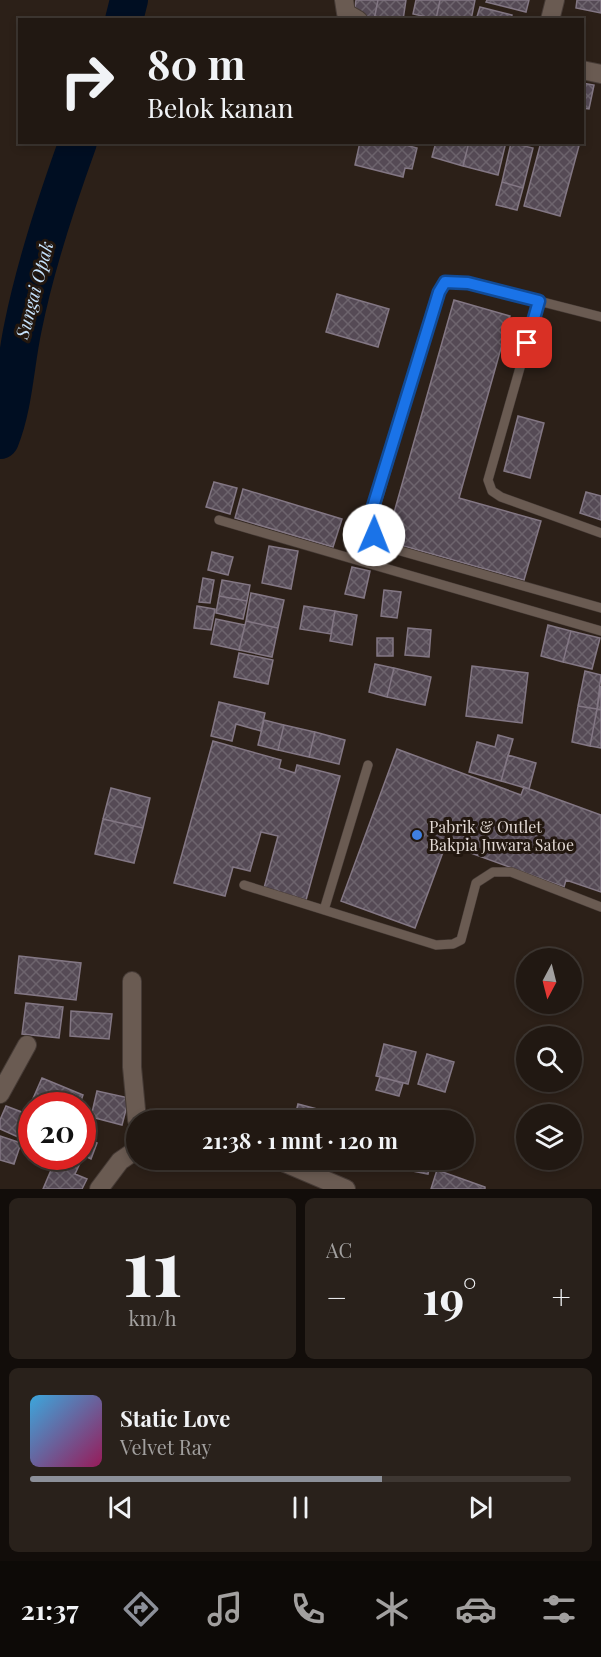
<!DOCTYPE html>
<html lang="id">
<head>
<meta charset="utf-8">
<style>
	body { margin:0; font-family:"Playfair Display",serif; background:#29211b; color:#f1f3f6; height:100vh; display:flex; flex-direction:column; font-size:22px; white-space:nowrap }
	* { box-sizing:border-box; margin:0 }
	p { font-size:20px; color:#a2a09f }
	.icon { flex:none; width:33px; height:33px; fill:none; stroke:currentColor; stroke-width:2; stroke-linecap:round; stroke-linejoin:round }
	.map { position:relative; height:1189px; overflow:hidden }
	.details { display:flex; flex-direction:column; gap:9px; padding:9px; background:#120d0a; flex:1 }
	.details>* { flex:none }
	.top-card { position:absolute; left:18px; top:18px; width:566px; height:126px; border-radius:0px; box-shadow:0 3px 9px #0003,0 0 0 2px #3e3732; background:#211812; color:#f1f3f6; overflow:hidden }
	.needle { width:39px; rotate:187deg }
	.fabs { position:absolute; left:516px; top:948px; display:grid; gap:12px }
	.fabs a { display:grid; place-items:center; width:66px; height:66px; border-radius:50%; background:#211812; box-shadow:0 3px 9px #0003,0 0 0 2px #3e3732; font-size:30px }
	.speed { position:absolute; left:18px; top:1092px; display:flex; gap:12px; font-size:30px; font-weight:700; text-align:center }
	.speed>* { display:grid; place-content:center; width:78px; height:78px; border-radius:50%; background:#211812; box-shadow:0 3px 9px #0003,0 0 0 2px #3e3732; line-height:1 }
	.speed .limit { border:9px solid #d22; background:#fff; color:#111 }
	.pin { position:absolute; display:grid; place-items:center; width:51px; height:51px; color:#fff; margin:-26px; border-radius:12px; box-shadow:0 3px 9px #0006 }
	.me { position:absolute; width:66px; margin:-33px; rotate:1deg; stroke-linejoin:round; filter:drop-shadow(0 0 4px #0008) }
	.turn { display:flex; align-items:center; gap:21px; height:126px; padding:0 30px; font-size:27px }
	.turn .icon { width:78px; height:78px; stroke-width:2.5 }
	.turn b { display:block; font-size:42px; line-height:51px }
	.big { font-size:45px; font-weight:700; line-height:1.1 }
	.details .card { flex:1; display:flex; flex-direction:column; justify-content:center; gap:9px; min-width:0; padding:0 21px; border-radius:9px; background:#29211b }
	.details .dial { align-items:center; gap:0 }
	.dial b { font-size:78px; line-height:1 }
	.song { display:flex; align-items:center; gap:18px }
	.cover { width:72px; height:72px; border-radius:9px; background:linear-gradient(135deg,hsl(200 70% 55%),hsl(330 70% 35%)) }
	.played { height:6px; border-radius:3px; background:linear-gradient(90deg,#8c9099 65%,#3e3732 65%) }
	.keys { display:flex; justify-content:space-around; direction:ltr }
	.heat { display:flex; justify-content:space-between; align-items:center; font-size:33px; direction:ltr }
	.details .tiles { flex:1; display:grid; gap:9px; grid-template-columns:1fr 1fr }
	.card:last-child { grid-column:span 2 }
	.trip { position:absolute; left:126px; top:1110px; width:348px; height:60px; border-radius:30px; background:#211812; box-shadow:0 3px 9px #0003,0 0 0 2px #3e3732; font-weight:700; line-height:60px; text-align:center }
	.tabs { display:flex; height:96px; justify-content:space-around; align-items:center; background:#0d0a07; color:#a2a09f }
	.tabs .icon { width:42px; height:42px }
	.tabs .selected { color:#8c9099 }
	.tabs b { font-size:27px; color:#f1f3f6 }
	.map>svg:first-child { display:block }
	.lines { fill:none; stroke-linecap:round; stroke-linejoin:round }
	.river { stroke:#000e22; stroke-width:38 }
	.building { fill:url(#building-cross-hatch); stroke:#837784; stroke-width:1.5 }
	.lane-casing { stroke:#463b36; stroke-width:10 }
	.street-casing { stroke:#463b36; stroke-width:20 }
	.lane { stroke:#6a5b52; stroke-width:9 }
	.street { stroke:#6a5b52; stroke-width:18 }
	.route-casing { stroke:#114b97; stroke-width:15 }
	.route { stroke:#1a73e8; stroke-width:10 }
	.shop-dot { fill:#3f7fe0; stroke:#22170f; stroke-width:2 }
	.labels { text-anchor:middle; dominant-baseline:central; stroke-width:6; stroke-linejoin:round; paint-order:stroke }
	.poi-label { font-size:16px; fill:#e3dad5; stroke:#22170f; text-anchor:start }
	.water-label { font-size:18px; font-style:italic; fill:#c6e2fc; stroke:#22170f }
</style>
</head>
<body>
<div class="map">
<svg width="601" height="1189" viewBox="0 0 601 1189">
	<defs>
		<pattern id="building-cross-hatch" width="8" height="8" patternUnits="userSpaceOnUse" patternTransform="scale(1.5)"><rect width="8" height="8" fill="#554a55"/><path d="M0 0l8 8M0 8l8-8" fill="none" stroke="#6d646d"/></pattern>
	</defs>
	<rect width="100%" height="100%" fill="#2c2018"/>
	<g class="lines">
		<!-- river -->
		<path class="river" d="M124,20L129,0
			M0,440C14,405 15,364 23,327C35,267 57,200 78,142"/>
	</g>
	<!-- building -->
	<path class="building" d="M356,0H378L374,20L354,16Z
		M378,0H406L403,20H374Z
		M416,0H440L436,19L413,14Z
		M440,0H475L471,20L436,19Z
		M487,0H529L526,12L486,2Z
		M577,0H601V13L576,8Z
		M480,7L512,15L511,20H476Z
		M582,83L594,85L589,109L582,108Z
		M360,142H394L417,148L412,169L405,168L403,177L355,165Z
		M436,142H469L463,166L432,157Z
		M469,142H506L498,175L463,166Z
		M541,142H580L560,216L524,206Z
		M511,143L533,148L523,188L502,182Z
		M502,182L523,188L517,210L496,205Z
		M337,294L389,309L378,347L326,332Z
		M454,300L510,316L459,498L541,521L524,580L386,541Z
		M518,416L544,423L530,478L504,471Z
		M214,482L237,488L230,514L206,507Z
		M243,489L342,519L333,547L235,518Z
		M586,492L601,496V520L580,513Z
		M269,546L298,551L291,589L262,583Z
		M212,552L233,557L228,575L208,570Z
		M352,567L370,571L364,598L345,594Z
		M203,578L214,580L210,603L199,602Z
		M222,580L250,585L247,601L219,596Z
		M384,590L401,592L397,618L381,616Z
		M251,593L284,600L278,628L246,621Z
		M219,596L247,601L243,619L216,613Z
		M197,606L215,609L211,630L194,628Z
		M304,606L335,611L331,634L300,629Z
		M335,611L357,615L352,645L330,641Z
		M216,619L245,625L239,650L211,644Z
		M246,621L278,628L272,657L239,650Z
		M548,625L571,631L563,662L541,656Z
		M408,628L431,630L429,657L405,655Z
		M571,631L600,638L592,669L563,662Z
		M377,638H393V656H377Z
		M239,653L273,660L268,684L234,677Z
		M375,664L394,668L387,697L369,692Z
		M472,666L528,673L522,723L466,716Z
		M394,668L431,677L425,705L387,697Z
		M585,671L601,675L597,709L578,706Z
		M601,686V710L597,709Z
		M219,702L265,713L261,731L236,724L232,741L211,736Z
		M578,706L597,709L590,746L572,742Z
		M597,709L601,710V748L590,746Z
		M264,720L284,725L278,750L258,745Z
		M284,725L315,732L309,757L278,750Z
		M315,732L345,740L339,764L309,757Z
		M498,735L513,739L501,781L469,772L477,742L495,747Z
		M213,741L281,760L279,768L295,773L297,765L340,776L306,900L264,888L278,836L261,832L250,871L233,867L225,896L174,883Z
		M397,749L521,795L524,787L601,815V892L566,880L564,887L446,844L415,928L341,901Z
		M508,755L536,763L529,789L501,781Z
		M111,788L150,798L143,828L103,819Z
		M103,819L143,828L134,863L95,854Z
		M19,956L81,963L76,1000L15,993Z
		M26,1003L63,1007L59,1038L22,1034Z
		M71,1011L112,1014L109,1039L70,1036Z
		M384,1044L416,1052L408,1084L376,1076Z
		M427,1054L454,1062L445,1092L418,1084Z
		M380,1077L403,1083L399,1096L376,1090Z
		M42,1078L83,1095L79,1106H32V1111L28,1110Z
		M97,1091L129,1098L122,1125L91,1117Z
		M298,1104L325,1111L323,1120H294Z
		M6,1106L27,1114L18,1137L0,1129V1120Z
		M404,1109L440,1116L439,1120H401Z
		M27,1114L32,1116V1142L18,1137Z
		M82,1127L93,1131L89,1140L97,1143L91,1159L83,1155L81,1161L69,1156H82Z
		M0,1136L21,1143L14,1164L0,1160Z
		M57,1156H69L81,1161L75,1174L87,1179L82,1189H43Z
		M393,1160H431L428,1174L392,1167Z
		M437,1170L485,1187V1189H431Z"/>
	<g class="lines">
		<!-- lane casing -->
		<g class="lane-casing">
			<path id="lane" d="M539,301L488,480L492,491L501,497L601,533
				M601,317L468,283L445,282L439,292L371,523C375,539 383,543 397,550L601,608
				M219,520L601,631
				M244,885L436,945L453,944L461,940L476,883L493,872H511L601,907
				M324,910L368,765"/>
		</g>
		<!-- street casing -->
		<g class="street-casing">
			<path id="street" d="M344,0L346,13L358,20
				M550,20L555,0
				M582,70L601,74
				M132,981V1067L137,1120
				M0,1094L27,1045
				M278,1160L346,1189
				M99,1189L120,1161L136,1150"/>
		</g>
		<!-- lane -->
		<use href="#lane" class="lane"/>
		<!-- street -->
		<use href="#street" class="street"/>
	</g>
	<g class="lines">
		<!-- route casing -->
		<g class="route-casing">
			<path id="route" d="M374,535L371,523L372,510L439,292L445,282L468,283L539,301L527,343"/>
		</g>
		<!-- route -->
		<use href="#route" class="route"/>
	</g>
	<!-- markers -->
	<circle class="shop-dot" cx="417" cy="835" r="6"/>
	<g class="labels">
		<!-- poi labels -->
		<g class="poi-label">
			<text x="429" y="826">Pabrik &amp; Outlet<tspan x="429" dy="18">Bakpia Juwara Satoe</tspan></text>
		</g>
		<!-- water labels -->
		<g class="water-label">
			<text transform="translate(34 290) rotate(-75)">Sungai Opak</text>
		</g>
	</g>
</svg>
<div class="fabs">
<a><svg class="needle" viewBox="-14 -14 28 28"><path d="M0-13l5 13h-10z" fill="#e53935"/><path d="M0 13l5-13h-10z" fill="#a2a09f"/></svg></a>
<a><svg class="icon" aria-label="search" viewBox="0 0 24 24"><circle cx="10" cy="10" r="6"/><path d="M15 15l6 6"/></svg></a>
<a><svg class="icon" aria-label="layers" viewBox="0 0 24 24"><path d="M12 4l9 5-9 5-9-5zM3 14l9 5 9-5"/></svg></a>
</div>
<div class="speed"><div class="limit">20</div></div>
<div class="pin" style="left:527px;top:343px;background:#d93025"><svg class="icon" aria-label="arrive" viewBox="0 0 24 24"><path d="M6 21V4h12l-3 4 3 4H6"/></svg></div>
<svg class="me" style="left:374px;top:535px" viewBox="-20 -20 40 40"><circle r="19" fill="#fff"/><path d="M0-13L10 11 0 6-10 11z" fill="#1a73e8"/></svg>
<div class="trip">21:38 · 1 mnt · 120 m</div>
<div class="top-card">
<div class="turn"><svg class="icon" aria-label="right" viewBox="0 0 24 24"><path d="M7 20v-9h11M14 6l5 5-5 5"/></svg><div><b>80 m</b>Belok kanan</div></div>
</div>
</div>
<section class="details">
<div class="tiles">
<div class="card dial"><b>11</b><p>km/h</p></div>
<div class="card"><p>AC</p>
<div class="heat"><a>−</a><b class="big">19°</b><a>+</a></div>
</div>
<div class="card">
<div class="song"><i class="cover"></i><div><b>Static Love</b><p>Velvet Ray</p></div></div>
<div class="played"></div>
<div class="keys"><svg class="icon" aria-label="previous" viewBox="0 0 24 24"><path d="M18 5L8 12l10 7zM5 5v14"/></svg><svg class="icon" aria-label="pause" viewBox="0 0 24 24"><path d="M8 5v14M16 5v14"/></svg><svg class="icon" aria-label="next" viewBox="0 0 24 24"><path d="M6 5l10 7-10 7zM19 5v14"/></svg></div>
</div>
</div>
</section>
<nav class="tabs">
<b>21:37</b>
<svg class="icon selected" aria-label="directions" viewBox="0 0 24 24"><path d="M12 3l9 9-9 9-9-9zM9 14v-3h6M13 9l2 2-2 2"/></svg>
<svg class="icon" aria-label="music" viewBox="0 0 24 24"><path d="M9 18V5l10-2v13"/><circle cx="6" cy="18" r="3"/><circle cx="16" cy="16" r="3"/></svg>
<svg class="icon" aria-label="phone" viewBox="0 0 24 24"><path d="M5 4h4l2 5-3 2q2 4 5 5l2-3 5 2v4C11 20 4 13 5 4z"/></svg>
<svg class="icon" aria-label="climate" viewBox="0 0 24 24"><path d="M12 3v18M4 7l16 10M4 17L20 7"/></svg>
<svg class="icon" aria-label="car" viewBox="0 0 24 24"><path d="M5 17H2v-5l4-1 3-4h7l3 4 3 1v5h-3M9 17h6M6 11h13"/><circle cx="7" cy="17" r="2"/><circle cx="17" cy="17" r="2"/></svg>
<svg class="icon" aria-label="filters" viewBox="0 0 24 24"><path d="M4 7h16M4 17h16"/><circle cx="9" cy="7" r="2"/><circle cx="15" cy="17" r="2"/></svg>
</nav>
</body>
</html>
